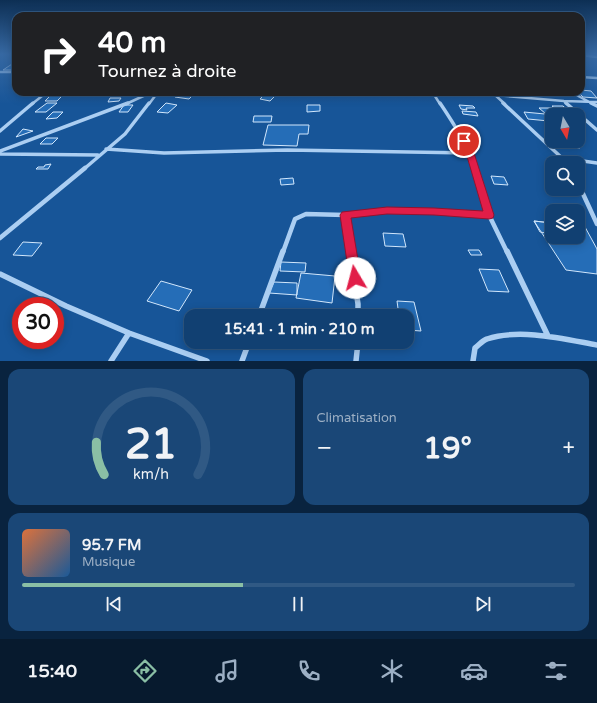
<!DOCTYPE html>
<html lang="fr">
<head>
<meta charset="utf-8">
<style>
	body { margin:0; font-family:"Varela Round",sans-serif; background:#1a4777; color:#f1f3f6; height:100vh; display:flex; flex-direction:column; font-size:15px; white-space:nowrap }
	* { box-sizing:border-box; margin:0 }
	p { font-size:13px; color:#9cafc4 }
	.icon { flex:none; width:22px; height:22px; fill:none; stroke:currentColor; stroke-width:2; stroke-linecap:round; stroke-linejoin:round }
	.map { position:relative; height:361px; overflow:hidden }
	.drawer { display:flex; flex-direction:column; gap:8px; padding:8px; background:#09233f; flex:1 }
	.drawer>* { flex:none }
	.hud { position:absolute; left:12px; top:12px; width:573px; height:84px; border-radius:12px; box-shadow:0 2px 10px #0003,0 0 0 1px #305984; background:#202124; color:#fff; overflow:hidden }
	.needle { width:26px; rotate:170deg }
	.buttons { position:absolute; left:545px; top:108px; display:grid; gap:8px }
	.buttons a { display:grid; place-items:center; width:40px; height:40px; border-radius:8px; background:#114072; box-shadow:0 2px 10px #0003,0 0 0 1px #305984; font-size:20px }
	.speed { position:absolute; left:12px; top:297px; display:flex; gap:8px; font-size:20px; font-weight:700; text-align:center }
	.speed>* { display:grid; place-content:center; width:52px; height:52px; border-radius:50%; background:#114072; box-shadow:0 2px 10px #0003,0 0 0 1px #305984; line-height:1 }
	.speed .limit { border:6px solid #d22; background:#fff; color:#111 }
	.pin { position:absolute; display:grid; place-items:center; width:34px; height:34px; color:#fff; margin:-17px; border:2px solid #fff; border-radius:50%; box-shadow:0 1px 4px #0007 }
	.me { position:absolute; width:44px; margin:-22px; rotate:352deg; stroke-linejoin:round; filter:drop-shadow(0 0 3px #0008) }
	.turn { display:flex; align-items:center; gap:14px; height:84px; padding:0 20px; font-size:18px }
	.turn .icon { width:52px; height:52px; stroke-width:2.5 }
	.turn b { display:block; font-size:28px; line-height:34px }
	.big { font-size:30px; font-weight:700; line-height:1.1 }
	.drawer .tile { flex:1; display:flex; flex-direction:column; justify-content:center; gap:6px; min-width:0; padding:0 14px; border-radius:12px; background:#1a4777 }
	.drawer .dial { align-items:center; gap:0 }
	.dial svg { height:104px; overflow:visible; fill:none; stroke:#305984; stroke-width:7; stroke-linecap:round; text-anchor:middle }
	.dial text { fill:#f1f3f6; stroke:none }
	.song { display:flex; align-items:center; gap:12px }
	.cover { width:48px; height:48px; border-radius:6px; background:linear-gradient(135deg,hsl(20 70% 55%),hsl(210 70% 35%)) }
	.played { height:4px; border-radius:2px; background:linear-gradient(90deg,#8abfa5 40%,#305984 40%) }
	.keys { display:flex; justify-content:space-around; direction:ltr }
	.heat { display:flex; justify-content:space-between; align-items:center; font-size:22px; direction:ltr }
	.drawer .tiles { flex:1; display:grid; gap:8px; grid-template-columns:1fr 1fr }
	.tile:last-child { grid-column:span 2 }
	.trip { position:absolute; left:184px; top:309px; width:230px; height:40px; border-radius:12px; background:#114072; box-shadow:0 2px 10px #0003,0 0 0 1px #305984; font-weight:700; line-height:40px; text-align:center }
	.tab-bar { display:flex; height:64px; justify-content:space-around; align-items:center; background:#071a2e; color:#9cafc4 }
	.tab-bar .icon { width:28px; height:28px }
	.tab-bar .active { color:#8abfa5 }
	.tab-bar b { font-size:18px; color:#f1f3f6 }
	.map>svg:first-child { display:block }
	.building { fill:#256db7; stroke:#d2e7fc }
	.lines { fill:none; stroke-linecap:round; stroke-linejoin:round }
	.street-far3 { stroke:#abcef2; stroke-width:2.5 }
	.street-far2 { stroke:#abcef2; stroke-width:3.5 }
	.street-far1 { stroke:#abcef2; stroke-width:4.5 }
	.street { stroke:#abcef2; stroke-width:5.5 }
	.route { fill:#e11d48; stroke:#92132f }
</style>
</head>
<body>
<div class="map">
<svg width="597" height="361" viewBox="0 0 597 361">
	<rect width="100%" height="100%" fill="#175598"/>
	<!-- building -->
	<path class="building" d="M12,64H16V67L12,70H3Z
		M581,90L591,91L597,98L583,97L578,92H581Z
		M181,92H196L189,99L175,97Z
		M497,92H515L517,95L499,94Z
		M531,92H548L552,95L535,96Z
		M266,93L276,95L270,101L260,99Z
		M50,96H62L57,101H45Z
		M110,98H121L119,101L108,102Z
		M47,103H57L46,112H35Z
		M166,103L177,105L168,113L157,112Z
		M124,105H133L128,112H119Z
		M307,105H320V111L307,112Z
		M459,105L473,106L475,108H466L467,110L461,109Z
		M552,106H563L573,115H563Z
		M539,108H553L560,115L546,114Z
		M462,111L476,112L478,116L463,114Z
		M53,112H63L57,118L46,119Z
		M524,112L545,114L549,121L528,119Z
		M254,116H272L271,122H253Z
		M268,125H309L308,134H299L297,146L263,145Z
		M23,129L33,131L16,137Z
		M46,138H58L52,144H40Z
		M558,141H573L580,148H565Z
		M51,164L48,169H36L38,167H44L45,165Z
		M491,176L504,177L508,185L494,184Z
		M293,178L294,184L281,185L280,179Z
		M534,221L552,223V234L540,232Z
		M534,221L552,223V237H578V227H585L597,249V274L566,270Z
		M383,233L403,234L406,247L385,246Z
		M23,242L42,243L32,256L13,255Z
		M468,250H479L482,255H471Z
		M281,262L306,263L305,272L280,271Z
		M479,269L499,270L509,292L488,291Z
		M301,273L335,276L332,303L296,298Z
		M161,281L192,290L179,311L147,301Z
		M274,282L297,283V295L269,293Z
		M397,301L414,302L421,331L407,330V316H399Z"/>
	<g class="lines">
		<!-- street-far3 -->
		<path class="street-far3" d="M581,55L597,57
			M0,72H16
			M581,77L597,78
			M412,92L495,95L564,101L597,102
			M571,92L593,104
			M433,93L440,104
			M495,95L505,104
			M564,101L567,104
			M32,104L47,92
			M126,104L152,92
			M149,104L158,92"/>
		<!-- street-far2 -->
		<path class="street-far2" d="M440,103C454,124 467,144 475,169
			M503,103L562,158L565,163
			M566,103L597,130
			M591,103L597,106
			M0,131L33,103
			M106,149L164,153L287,150L470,153
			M0,151L128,103
			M0,154L98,155
			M562,158L597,163
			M84,169L125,134L149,103"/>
		<!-- street-far1 -->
		<path class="street-far1" d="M474,168L489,215L507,252
			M578,183L597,224
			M345,215L350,252
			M0,238L85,168
			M283,252L295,219L306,214L345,215L387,210L434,211L489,215"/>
		<!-- street -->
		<path class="street" d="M350,251L358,304V316
			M507,251L548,336
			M0,274L66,306L129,333L207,361
			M259,316L283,251
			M111,361L129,333
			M242,361L249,342
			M356,361L358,342
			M473,361L475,348C479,345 483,340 487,339C520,328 564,339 597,345"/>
	</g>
	<!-- sky -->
	<linearGradient id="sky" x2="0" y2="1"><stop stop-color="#0d2f54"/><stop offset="0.52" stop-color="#3668a2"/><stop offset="1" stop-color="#3668a2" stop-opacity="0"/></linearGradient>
	<rect width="597" height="104" fill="url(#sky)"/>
	<!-- route -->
	<path class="route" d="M464,139L467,140L474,153L494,215L493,218L489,219L434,215L387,214L351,218L361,278L359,282L355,283L350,282L340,215L342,212L387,207L434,208L483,211L466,153L460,141Z"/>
</svg>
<div class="buttons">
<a><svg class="needle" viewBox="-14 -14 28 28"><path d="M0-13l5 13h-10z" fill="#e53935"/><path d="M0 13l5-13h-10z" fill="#9cafc4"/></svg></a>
<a><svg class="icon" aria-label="search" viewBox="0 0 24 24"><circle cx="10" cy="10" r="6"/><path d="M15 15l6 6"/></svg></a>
<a><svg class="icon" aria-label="layers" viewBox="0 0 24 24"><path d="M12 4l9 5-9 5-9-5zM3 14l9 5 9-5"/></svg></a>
</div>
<div class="speed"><div class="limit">30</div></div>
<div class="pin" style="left:464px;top:141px;background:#d93025"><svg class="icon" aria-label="arrive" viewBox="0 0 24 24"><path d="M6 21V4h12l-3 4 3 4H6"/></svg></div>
<svg class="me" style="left:355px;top:278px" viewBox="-20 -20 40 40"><circle r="19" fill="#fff"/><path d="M0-13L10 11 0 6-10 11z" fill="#e11d48"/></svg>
<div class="trip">15:41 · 1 min · 210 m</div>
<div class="hud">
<div class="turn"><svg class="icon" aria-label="right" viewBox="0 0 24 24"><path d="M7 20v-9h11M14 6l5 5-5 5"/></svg><div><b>40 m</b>Tournez à droite</div></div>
</div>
</div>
<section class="drawer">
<div class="tiles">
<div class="tile dial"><svg viewBox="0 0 100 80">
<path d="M14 69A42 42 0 1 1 86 69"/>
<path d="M14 69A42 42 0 0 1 8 44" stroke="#8abfa5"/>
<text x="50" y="56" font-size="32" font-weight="700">21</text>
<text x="50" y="72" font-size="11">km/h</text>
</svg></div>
<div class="tile"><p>Climatisation</p>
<div class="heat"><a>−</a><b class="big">19°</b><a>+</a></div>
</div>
<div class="tile">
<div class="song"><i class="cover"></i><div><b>95.7 FM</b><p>Musique</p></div></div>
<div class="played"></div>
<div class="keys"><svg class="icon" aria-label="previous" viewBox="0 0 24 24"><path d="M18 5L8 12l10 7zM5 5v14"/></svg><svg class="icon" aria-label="pause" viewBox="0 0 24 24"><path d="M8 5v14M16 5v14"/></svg><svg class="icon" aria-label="next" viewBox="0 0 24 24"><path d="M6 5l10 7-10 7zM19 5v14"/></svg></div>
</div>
</div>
</section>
<nav class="tab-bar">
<b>15:40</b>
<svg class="icon active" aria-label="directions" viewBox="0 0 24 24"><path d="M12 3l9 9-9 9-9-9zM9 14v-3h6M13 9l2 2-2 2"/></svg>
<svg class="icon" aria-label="music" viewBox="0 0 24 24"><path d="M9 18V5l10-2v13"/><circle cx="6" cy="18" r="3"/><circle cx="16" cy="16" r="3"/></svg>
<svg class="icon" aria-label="phone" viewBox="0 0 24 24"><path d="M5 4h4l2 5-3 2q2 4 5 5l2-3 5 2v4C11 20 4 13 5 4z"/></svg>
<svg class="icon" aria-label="climate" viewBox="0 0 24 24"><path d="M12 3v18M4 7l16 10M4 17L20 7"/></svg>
<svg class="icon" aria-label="car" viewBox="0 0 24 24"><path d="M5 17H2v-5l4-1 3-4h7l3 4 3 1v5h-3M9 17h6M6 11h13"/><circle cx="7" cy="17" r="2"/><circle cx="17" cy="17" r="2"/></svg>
<svg class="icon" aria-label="filters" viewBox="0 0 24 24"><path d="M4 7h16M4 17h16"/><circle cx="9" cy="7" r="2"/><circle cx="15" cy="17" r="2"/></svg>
</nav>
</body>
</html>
